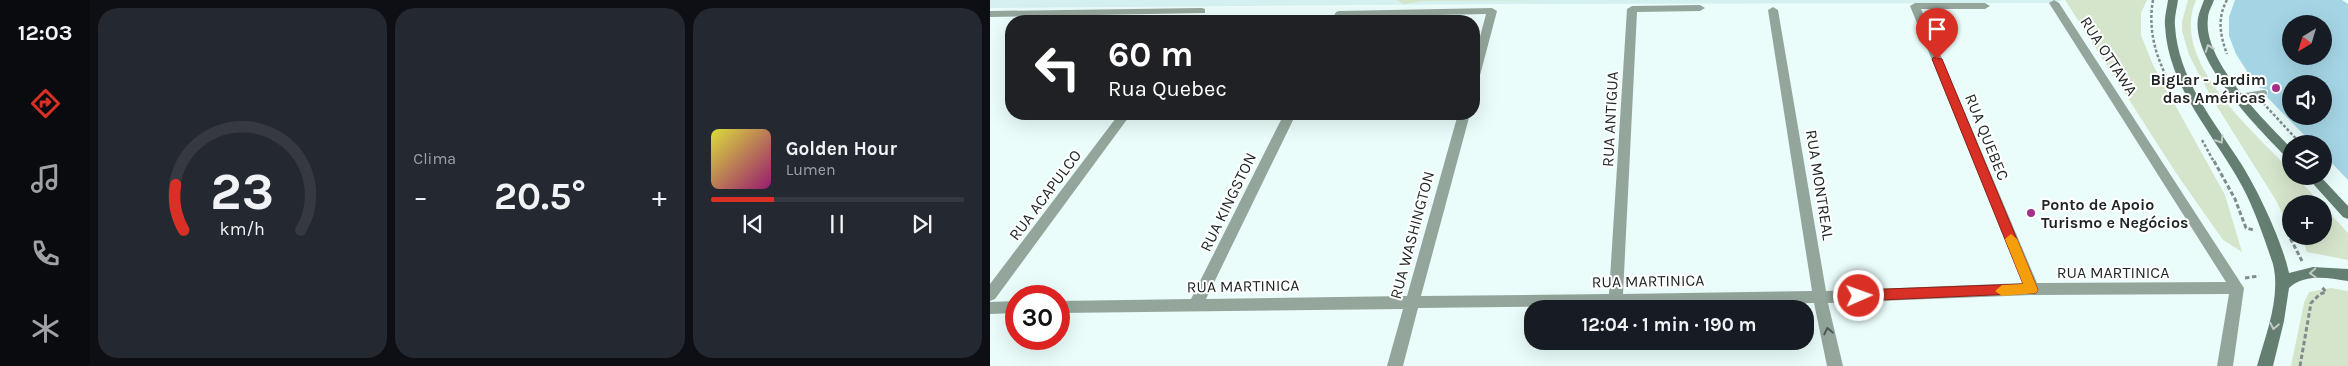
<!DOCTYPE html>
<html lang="pt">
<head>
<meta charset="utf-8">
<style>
	body { margin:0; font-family:Karla,sans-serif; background:#242831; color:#f1f3f6; height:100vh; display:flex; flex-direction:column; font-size:19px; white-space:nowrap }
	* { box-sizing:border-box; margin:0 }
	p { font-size:16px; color:#9ea1a6 }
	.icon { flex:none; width:28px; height:28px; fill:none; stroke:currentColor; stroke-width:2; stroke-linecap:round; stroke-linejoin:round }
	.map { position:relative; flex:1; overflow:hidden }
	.panel { display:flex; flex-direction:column; gap:8px; padding:8px; background:#0d0f14; width:900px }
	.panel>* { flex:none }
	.top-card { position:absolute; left:15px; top:15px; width:475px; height:105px; border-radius:20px; box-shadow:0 5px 20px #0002; background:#202124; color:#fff; overflow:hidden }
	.needle { width:32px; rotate:218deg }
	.controls { position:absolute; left:1292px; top:15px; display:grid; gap:10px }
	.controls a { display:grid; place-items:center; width:50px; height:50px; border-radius:50%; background:#171b24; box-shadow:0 5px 20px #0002; font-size:25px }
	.speed { position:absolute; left:15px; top:285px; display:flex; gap:10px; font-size:25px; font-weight:700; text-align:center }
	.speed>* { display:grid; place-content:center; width:65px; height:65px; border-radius:50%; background:#171b24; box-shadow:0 5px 20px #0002; line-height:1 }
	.speed .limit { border:8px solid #d22; background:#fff; color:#111 }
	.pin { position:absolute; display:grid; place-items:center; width:42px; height:42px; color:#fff; margin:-51px -21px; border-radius:50% 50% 50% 0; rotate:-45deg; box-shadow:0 0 5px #0007 }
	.pin .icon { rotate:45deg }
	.me { position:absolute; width:55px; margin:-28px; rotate:88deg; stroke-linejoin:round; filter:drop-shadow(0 0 4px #0008) }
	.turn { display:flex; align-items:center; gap:18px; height:105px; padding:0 20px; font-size:22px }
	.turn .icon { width:65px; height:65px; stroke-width:2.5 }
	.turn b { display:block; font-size:35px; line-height:42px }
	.big { font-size:38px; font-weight:700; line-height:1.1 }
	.panel .widget { flex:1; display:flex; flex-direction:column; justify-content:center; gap:8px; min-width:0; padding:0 18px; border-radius:20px; background:#242831 }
	.panel .dial { align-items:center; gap:0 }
	.dial svg { height:130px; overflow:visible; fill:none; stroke:#363941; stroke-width:7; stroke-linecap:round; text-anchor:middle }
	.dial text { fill:#f1f3f6; stroke:none }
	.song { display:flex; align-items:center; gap:15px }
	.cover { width:60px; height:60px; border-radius:8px; background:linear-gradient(135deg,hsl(60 70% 55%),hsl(320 70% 35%)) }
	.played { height:5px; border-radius:2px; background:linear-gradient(90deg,#d93025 25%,#363941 25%) }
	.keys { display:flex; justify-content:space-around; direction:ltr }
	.heat { display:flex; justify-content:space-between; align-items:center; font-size:28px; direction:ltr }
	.panel .tiles { flex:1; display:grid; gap:8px; grid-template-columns:repeat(3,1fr) }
	.trip { position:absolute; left:534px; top:300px; width:290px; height:50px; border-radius:20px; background:#171b24; box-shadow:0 5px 20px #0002; font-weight:700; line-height:50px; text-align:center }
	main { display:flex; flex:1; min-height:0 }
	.menu { display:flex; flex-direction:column; width:90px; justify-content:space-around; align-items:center; background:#090b0e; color:#9ea1a6 }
	.menu .icon { width:35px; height:35px }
	.menu .active { color:#d93025 }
	.menu b { font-size:22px; color:#f1f3f6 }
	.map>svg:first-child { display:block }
	.built { fill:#d4f1ef }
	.green { fill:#d5e5cb }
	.building { fill:#a5d5e5; fill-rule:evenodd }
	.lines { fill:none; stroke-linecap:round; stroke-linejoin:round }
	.path-far1 { stroke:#808c8b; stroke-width:2.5; stroke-dasharray:3 2; stroke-linecap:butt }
	.path { stroke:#808c8b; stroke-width:3; stroke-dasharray:4.5 2.5; stroke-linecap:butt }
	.service { stroke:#94a69c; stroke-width:6 }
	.minor { fill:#94a69c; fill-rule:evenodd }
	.secondary { fill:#647e71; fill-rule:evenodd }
	.oneway { stroke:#c1cbc6 }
	.oneway2 { stroke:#4d5954 }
	.route { fill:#d93025; stroke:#8d1f18 }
	.slow { fill:#f59e0b }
	.poi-dot { fill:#a4308b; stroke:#fff; stroke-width:2 }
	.labels { text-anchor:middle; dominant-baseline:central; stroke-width:4; stroke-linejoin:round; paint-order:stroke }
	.street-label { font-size:16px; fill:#1e2524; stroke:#fff }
	.poi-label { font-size:16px; font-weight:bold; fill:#1e2524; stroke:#fff; text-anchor:end }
</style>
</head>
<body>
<main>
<nav class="menu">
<b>12:03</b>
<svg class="icon active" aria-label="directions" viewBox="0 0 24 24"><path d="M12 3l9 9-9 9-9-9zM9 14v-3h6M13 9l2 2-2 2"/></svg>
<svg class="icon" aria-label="music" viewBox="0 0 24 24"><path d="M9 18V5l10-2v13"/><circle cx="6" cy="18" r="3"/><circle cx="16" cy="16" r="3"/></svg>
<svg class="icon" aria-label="phone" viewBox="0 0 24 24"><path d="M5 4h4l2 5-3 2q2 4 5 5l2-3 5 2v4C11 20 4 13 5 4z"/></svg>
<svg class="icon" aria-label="climate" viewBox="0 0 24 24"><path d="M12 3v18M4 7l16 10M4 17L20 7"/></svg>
</nav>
<section class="panel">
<div class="tiles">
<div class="widget dial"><svg viewBox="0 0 100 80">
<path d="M14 69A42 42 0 1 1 86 69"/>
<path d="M14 69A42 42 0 0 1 9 41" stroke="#d93025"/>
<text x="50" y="56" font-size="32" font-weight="700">23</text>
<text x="50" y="72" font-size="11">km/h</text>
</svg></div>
<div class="widget"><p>Clima</p>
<div class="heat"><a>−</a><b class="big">20.5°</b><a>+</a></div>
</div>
<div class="widget">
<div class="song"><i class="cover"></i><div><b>Golden Hour</b><p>Lumen</p></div></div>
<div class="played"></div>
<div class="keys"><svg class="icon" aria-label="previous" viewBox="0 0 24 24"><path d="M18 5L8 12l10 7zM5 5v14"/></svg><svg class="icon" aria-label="pause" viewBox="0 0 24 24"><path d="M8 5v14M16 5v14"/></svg><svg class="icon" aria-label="next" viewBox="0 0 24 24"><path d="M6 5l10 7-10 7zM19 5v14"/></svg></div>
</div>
</div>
</section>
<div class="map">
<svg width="1358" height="366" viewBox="0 0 1358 366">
	<rect width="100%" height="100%" fill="#eafdfb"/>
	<!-- built -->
	<path class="built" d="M0,0H1073L1064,3L511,4L0,8Z"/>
	<!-- green -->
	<path class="green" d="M406,0H571L433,1L414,4Z
		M1075,0H1157L1151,13V35L1163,65L1235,195L1252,252L1233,240L1186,173Z
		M1198,0H1206C1179,61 1263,130 1301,171V176H1306L1331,204H1301V225L1297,224L1287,202L1221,97L1199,55L1192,31V22Z
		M1334,207L1358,233V260L1317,252L1311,236H1334Z
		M1341,288L1358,291V366H1301L1314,303L1319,292Z"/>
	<!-- building -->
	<path class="building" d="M1245,0H1352L1358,4V180L1334,155V144H1323L1277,97L1278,90L1270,88L1260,76L1246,54L1239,36V17ZM1301,24H1334V56H1301ZM1301,84H1334V116H1301Z"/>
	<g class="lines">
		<!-- path-far1 -->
		<path class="path-far1" d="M1163,0C1158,29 1165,54 1178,80
			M1237,0C1227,18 1230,35 1237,54
			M1273,103L1311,144
			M1212,140L1224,162"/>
		<!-- path -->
		<path class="path" d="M1224,161L1245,199L1256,228L1264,230
			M1294,226L1312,261
			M1255,278L1269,276
			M1310,366L1321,303L1330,294L1336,292L1331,286"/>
		<!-- service -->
		<path class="service" d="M1249,97L1274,93"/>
		<!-- minor -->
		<path class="minor" d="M1064,0L1069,3L1254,288L1243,366H1227L1239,294L1042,295L838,303L853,366H837L824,303L428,308L413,366H397L413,309L69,313V301L201,299L294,114H306L216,299L417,296L468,114H480L431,296L619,294L637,9L642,6L710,5L715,8L710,11L647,12L633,294L822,291L778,10L783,7L788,10L836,291L1033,283L920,6L925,3H995L1000,6L995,9H931L1047,283L1236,282L1059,3Z
			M212,8L215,9V13L0,17V11Z
			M502,8L507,11L489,79L484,82V60L496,14L353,17L351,21H341L346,12L349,11Z
			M129,114H141L5,299L0,301V284Z
			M26,301V313L0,314V302Z"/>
		<!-- secondary -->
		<path class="secondary" d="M1178,0H1188C1187,8 1184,18 1185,26C1188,78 1223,120 1250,162C1268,190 1292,241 1299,273L1323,267L1358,269V281C1338,278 1315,273 1299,288L1294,321L1283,366H1267C1276,334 1291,297 1283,264C1274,238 1265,210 1252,186C1224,134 1178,87 1175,26C1174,18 1177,8 1178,0Z
			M1214,0H1224C1222,6 1218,12 1218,18C1212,60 1274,120 1301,148V159L1297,158C1269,129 1201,62 1208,18C1209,12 1212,6 1214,0Z
			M1316,176H1330L1358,206V219L1353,217Z"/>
	</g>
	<!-- one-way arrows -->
	<defs><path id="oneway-chevron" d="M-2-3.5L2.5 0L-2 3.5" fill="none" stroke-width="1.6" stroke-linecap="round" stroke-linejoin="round" transform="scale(1.25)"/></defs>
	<g class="oneway">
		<use href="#oneway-chevron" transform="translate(1219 48) rotate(-110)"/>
		<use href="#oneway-chevron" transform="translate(1230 140) rotate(58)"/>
		<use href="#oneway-chevron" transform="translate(1323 273) rotate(177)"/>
		<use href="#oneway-chevron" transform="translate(1284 326) rotate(101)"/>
	</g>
	<use class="oneway2" href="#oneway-chevron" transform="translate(838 331) rotate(-102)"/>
	<!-- route -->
	<path class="route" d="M944,57L952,59L1048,290L1046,293L869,301L862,296L869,290L1033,284L942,59Z"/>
	<!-- slow -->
	<path class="slow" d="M1021,234L1027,239L1048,290L1046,293L1012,296L1005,291L1012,285L1033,284L1015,239Z"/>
	<!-- markers -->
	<g class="poi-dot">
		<circle cx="1286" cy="88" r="5"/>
		<circle cx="1041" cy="213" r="5"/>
	</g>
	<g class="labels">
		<!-- street labels -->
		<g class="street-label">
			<text transform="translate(1119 56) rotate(57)">RUA OTTAWA</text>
			<text transform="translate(620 119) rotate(-87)">RUA ANTIGUA</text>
			<text transform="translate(997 137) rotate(68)">RUA QUEBEC</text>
			<text transform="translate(830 185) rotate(81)">RUA MONTREAL</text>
			<text transform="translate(55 195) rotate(-53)">RUA ACAPULCO</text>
			<text transform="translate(238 202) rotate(-64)">RUA KINGSTON</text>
			<text transform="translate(422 235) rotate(-75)">RUA WASHINGTON</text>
			<text x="1123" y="272">RUA MARTINICA</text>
			<text transform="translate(658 281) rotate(-1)">RUA MARTINICA</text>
			<text transform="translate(253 286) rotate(-1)">RUA MARTINICA</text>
		</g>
		<!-- poi labels -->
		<g class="poi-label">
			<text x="1276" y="79">BigLar - Jardim<tspan x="1276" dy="18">das Américas</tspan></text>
			<text x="1051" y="204" text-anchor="start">Ponto de Apoio<tspan x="1051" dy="18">Turismo e Negócios</tspan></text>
		</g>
	</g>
</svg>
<div class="controls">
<a><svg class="needle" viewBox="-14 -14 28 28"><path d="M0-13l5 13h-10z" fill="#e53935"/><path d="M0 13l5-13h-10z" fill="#9ea1a6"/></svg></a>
<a><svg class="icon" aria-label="sound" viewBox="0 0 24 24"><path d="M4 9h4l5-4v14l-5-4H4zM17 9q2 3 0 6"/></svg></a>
<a><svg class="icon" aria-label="layers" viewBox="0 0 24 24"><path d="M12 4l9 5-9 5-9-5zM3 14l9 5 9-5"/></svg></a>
<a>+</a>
</div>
<div class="speed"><div class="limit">30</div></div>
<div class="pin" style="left:947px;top:59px;background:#d93025"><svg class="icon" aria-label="arrive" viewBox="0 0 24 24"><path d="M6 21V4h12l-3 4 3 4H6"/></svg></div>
<svg class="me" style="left:869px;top:296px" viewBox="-20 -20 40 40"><circle r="17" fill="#d93025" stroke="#fff" stroke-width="3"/><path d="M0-11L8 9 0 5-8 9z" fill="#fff"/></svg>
<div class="trip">12:04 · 1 min · 190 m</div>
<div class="top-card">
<div class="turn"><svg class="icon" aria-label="left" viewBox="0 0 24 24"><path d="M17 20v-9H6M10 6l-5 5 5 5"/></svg><div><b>60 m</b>Rua Quebec</div></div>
</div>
</div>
</main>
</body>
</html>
